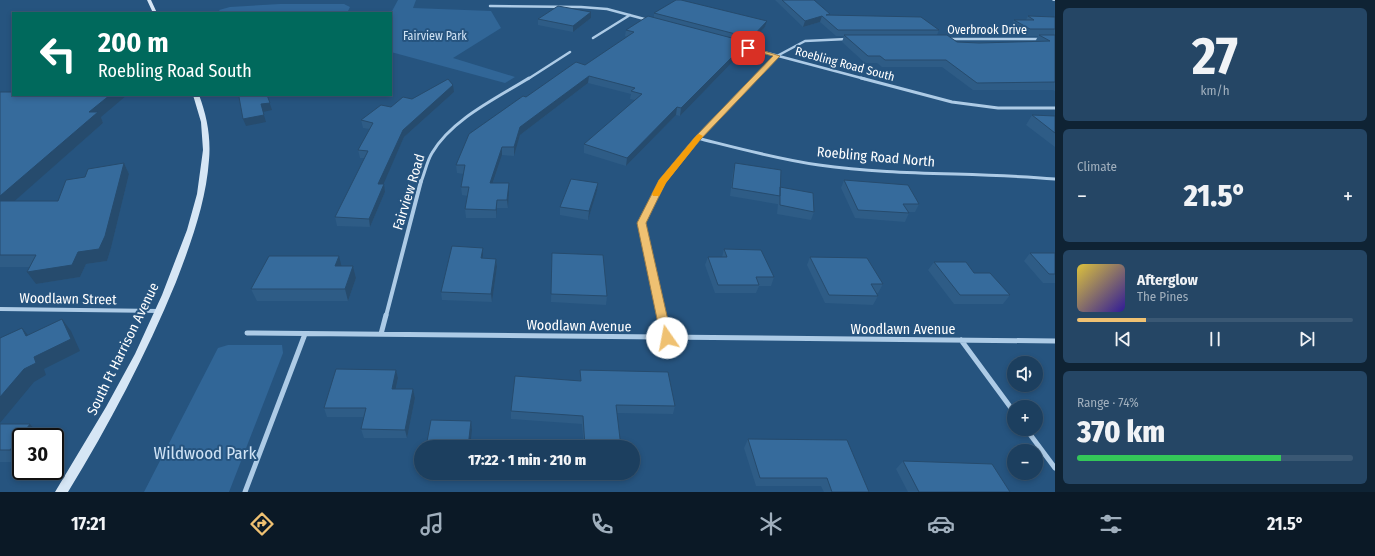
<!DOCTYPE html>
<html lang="en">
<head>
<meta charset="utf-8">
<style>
	body { margin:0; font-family:"Fira Sans Condensed",sans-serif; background:#254665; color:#f1f3f6; height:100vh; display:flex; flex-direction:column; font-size:15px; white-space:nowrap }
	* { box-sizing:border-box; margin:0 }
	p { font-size:13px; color:#a0afbd }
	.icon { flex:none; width:22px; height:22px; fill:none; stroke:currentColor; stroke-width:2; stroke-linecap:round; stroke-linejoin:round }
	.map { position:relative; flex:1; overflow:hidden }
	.side { display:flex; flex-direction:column; gap:8px; padding:8px; background:#0f2334; width:320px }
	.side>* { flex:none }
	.banner { position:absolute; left:12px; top:12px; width:380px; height:84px; border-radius:0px; box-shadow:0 2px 6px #0003,0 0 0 1px #3a5874; background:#00695c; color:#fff; overflow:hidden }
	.buttons { position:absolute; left:1007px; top:356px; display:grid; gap:8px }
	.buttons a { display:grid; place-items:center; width:36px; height:36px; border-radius:50%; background:#1c3f5f; box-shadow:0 2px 6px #0003,0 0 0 1px #3a5874; font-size:20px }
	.speed { position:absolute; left:12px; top:428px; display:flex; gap:8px; font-size:20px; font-weight:700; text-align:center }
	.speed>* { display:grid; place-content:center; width:52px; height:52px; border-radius:50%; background:#1c3f5f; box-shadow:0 2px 6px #0003,0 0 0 1px #3a5874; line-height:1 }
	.speed .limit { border:2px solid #111; border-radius:6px; background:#fff; color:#111 }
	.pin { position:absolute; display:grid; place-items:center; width:34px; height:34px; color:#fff; margin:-17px; border-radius:8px; box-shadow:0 2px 6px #0006 }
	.me { position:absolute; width:44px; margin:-22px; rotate:348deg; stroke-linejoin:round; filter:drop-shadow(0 0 3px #0008) }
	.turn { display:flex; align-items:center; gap:14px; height:84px; padding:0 20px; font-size:18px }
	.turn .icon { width:52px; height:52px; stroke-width:2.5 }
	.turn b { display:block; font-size:28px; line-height:34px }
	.big { font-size:30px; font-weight:800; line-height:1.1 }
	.side .tile { flex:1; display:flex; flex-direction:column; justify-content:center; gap:6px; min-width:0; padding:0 14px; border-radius:6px; background:#254665 }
	.side .dial { align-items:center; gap:0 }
	.dial b { font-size:52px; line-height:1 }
	.song { display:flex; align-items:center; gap:12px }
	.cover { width:48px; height:48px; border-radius:6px; background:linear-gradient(135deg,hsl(50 70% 55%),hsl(250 70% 35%)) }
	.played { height:4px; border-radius:2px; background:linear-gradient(90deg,#efc172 25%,#3a5874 25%) }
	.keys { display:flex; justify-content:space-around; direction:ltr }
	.heat { display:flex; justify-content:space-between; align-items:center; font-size:22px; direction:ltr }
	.charge { height:6px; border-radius:3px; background:linear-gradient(90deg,#34c759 74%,#3a5874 0) }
	.trip { position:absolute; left:414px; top:440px; width:226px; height:40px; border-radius:20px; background:#1c3f5f; box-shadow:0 2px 6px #0003,0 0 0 1px #3a5874; font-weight:800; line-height:40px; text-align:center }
	.dock { display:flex; height:64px; justify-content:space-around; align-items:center; background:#0b1926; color:#a0afbd }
	.dock .icon { width:28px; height:28px }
	.dock .current { color:#efc172 }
	.dock b { font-size:18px; color:#f1f3f6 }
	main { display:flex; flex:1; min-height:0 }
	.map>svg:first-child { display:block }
	.green { fill:#316697 }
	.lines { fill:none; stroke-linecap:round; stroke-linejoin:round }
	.minor-far3 { stroke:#adcbe6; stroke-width:2.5 }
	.minor-far2 { stroke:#adcbe6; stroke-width:3 }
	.minor-far1 { stroke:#adcbe6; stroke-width:4 }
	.minor { stroke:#adcbe6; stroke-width:5 }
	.tertiary { fill:#adcbe6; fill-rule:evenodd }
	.secondary { fill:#d6e6f5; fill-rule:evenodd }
	.wall { fill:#2e5c86 }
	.shaded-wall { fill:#264b6d }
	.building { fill:#366b9c; stroke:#264b6d }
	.route { fill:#efc172; stroke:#9b7d4a }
	.slow { fill:#f59e0b }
	.labels { text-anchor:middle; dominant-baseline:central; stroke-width:4; stroke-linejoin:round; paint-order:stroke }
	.far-street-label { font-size:12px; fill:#fff; stroke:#26547f }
	.far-park-label { font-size:12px; fill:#d0e3f5; stroke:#26547f }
	.street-label { font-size:14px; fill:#fff; stroke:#26547f }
	.near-park-label { font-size:17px; fill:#d0e3f5; stroke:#26547f }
</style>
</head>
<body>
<main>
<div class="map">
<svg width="1055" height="492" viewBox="0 0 1055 492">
	<rect width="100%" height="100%" fill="#26547f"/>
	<!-- green -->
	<path class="green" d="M398,0H416L413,8L491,11L501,28L453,58L515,77L505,83L391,52V13Z
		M280,4H344L350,7L347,13H221L219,10L230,7Z
		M228,345H282L283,353L229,492H144L218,348Z"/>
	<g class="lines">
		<!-- minor-far3 -->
		<path class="minor-far3" d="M490,6L581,7L607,9L648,20
			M593,38L630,15
			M949,39H1041
			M741,46L865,79
			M528,79L570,52
			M755,79L777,56L805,41L847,39"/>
		<!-- minor-far2 -->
		<path class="minor-far2" d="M861,78L952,102L998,108H1055
			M697,138C737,148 777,159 819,165C897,176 976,172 1055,179
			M421,182C425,172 427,161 432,153C452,119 497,98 529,78
			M662,182L697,138L756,78"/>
		<!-- minor-far1 -->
		<path class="minor-far1" d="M0,309L160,311
			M386,316L421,181
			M662,316L642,223L663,181"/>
		<!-- minor -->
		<path class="minor" d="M662,315L667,338
			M247,333L1055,341
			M381,334L386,315
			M961,340L1014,412
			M1026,429L1055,468
			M245,492L305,334"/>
		<!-- tertiary -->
		<path class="tertiary" d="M1052,0H1055V1H1053Z"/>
		<!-- secondary -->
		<path class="secondary" d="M147,0H151L157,13H153Z
			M193,95H199C207,116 211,138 209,160C206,202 191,243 176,282C146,355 109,425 68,492H55L106,407L135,354L162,295L187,230L197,194L203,150L201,122Z"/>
	</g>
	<!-- wall -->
	<path class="wall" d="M775,0H814L830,14L829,15L939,30L937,35L957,42H1035L1038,36H1026L1010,26L1014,20H1026L1028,16L1055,17V91L1053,90H973L942,67H882L877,63H865L842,42L844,36H836L820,22L803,27Z
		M591,12V18L573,32L538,25V19Z
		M654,13L767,21L765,27L749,44H746L745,49L680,116L676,115L626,166L584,153V144L635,100L630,99L631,94L588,83L520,135L514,156L502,155L493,183L509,192L508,208H497L496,218H466L465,209L468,196L462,195L461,187L464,174L457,173L456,165L526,97L585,65L627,37L625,36L626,30L654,18Z
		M0,92L101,117L103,123L14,201H58L85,177L124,163L129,174L111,248L107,261L86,264L80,277L36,284L30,267H0Z
		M454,92L404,137L383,184L385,192L370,227L337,226L335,217L365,158H360L358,150L370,129L363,128L361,120L391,107L412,99Z
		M1032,115L1055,116V147L1026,125Z
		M735,163L780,187L814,212L811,220L777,214L778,204H777L730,196L733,171Z
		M844,180L919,204L915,212H908L909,213L905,222L855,218L841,188Z
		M598,183L597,191L588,220L560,215V207Z
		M483,248V258L496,259L497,267L492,302L442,300L441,292Z
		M724,249L774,277L771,286H759L756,293H715L705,265L708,257H722Z
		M552,253L607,296L606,305L551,302Z
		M1030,253H1055V283H1043L1024,261Z
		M810,257L883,284L878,293H876L878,296L873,305L825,303L807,265Z
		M934,262L974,273L1010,295L1003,304H954L928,270Z
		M342,266H353L356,278L348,301H257L251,289Z
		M396,370L398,378L396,389H413L415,398L407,438H364L361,429L364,417H327L324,408Z
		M580,370L675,406L673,414L617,413L621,447H584L582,424L511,419V411L580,380Z
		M0,424H30L41,436L40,437H21V462H0Z
		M748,439L869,492H824L821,486H756L744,448Z
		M903,461L1010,492H908L896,469Z"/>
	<!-- shaded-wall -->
	<path class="shaded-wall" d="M591,12V18L573,32V26Z
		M822,16L820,22L803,27L805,21Z
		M767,21L765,27L749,44L751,38Z
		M747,42L745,49L680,116L681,108Z
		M589,76L588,83L520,135L514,156V147L520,127Z
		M453,85L454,92L404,137L380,192L378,184L403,130Z
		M110,95H127L101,117L103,123L1,213L0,211V196L89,112Z
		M267,95L272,110L263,112L266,122L246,126L243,119L261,104Z
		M677,107L676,115L626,166L627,158Z
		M502,147V155L490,191V183Z
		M124,163L129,174L111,248L107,261L86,264L80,277L36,284L27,272L78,252Z
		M509,183V192L508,208L507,200Z
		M598,183L597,191L588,220L589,211Z
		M384,184L385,192L370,227L369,219Z
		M497,200V208L496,218V210Z
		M483,248V256L481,267V258Z
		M339,256L342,268L335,266Z
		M496,259L497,267L492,302L491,294Z
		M353,266L356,278L348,301L345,289Z
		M62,319L71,331L80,351L44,369L46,375L34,382L0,423V397L34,357Z
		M22,328L32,340L26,336Z
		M396,370L398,378L394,397L392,389Z
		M413,389L415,398L407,438L405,430Z
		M471,421L472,430L470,447H468Z
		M30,424L41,436L40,437H21V460L10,450Z"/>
	<!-- building -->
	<path class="building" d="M676,0H681L767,21L751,38L654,13Z
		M782,0H814L830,14L826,15L921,17L939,30H838L822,16L805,21Z
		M558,6L591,12L573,26L538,19Z
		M648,16L747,42L681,108L677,107L627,158L584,144L642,94L631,91L635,88L589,76L520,127L514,147H502L490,183H509L507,200H497L496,210L465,209L469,187H461L465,165H456L469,134L523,96L526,97L576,62L585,65L634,32L626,30Z
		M1028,16L1055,17V29H1030L1014,20H1034Z
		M844,35H947L957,42L979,43L1050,41L1039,35H1055V82L977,83L946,60H885L880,56H868Z
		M448,79L453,85L403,130L378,184H384L369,219L335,217L368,151L358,150L373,123L361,120L381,105L391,107L403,97L412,99Z
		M0,92H13V95H110L89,112H98L0,196Z
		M240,95H267L270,103L261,104L264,115L243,119L239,97Z
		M1032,115L1055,116V133Z
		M124,163L105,236L99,249L78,252L72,265L27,272L36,255H0V201H58L66,180L85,177L88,169Z
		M735,163L781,170L780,196L732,188Z
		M571,179L598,183L589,211L560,207Z
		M844,180L908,185L919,204H903L909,213L858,210Z
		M780,187L813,193L814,212L780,205Z
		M452,246L483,248L481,258L496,259L491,294L441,292Z
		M724,249L761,250L774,277H756L759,285H718L708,257H727Z
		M552,253L603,255L607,296L551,294Z
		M1030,253H1055V274H1049Z
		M269,256H339L335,266H353L345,289H251Z
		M810,257L867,258L883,284H871L878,296L829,295Z
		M934,262H966L974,273H990L1010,295H960Z
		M62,319L71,339L34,357L36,363L24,369L0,397V338L22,328L26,336Z
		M336,369L396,370L392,389H413L405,430L361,429L366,408H324Z
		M580,370L668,372L675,406L616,405L621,447H585L583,416L511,411L515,376L581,381Z
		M431,420L471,421L468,447H426Z
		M0,424H30L10,450H0Z
		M748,439L847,440L869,492H832L827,478H760Z
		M903,461L992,464L1010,492H919Z"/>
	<!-- route -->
	<path class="route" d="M748,46L780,56L700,140L666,182L646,223L672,338L670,341L667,343L663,341L661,338L637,223L659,180L695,137L773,56L746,49V46Z"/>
	<!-- slow -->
	<path class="slow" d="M699,134L703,136L666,183L659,196H653L652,194L659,180L697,135Z"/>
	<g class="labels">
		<!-- far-street labels -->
		<g class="far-street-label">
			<text x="987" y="30">Overbrook Drive</text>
			<text transform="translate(845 64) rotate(15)">Roebling Road South</text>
		</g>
		<!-- far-park labels -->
		<g class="far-park-label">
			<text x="435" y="36">Fairview Park</text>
		</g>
		<!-- street labels -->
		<g class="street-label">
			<text transform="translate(876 157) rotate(5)">Roebling Road North</text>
			<text transform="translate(409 192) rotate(-73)">Fairview Road</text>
			<text transform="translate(68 299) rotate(1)">Woodlawn Street</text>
			<text transform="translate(579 326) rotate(1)">Woodlawn Avenue</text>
			<text x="903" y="329">Woodlawn Avenue</text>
			<text transform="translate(123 349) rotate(-64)">South Ft Harrison Avenue</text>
		</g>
		<!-- near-park labels -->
		<g class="near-park-label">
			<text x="205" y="453">Wildwood Park</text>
		</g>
	</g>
</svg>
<div class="buttons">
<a><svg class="icon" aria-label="sound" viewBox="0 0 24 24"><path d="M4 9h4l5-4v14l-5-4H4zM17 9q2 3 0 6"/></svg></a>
<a>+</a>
<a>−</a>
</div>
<div class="speed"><div class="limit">30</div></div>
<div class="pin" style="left:748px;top:48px;background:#d93025"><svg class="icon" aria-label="arrive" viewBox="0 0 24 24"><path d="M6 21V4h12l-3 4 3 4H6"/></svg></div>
<svg class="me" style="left:667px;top:338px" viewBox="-20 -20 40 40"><circle r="19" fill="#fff"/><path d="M0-13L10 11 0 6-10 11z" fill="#efc172"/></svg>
<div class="trip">17:22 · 1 min · 210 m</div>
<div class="banner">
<div class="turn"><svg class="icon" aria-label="left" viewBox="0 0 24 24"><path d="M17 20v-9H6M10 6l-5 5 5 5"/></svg><div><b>200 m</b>Roebling Road South</div></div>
</div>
</div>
<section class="side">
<div class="tile dial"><b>27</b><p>km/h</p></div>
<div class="tile"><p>Climate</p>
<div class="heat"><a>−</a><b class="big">21.5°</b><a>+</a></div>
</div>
<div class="tile">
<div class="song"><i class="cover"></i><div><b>Afterglow</b><p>The Pines</p></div></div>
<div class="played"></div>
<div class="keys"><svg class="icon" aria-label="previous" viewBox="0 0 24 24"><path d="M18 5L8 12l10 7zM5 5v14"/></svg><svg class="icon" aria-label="pause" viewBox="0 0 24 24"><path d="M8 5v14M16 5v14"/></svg><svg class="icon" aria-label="next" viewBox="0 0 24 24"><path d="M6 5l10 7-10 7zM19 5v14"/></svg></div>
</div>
<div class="tile"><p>Range · 74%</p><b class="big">370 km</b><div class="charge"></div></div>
</section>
</main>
<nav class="dock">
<b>17:21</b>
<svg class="icon current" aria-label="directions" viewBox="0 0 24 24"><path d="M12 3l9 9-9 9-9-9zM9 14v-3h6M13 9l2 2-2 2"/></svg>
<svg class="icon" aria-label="music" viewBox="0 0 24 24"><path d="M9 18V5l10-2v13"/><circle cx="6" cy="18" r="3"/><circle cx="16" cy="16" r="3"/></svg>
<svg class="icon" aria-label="phone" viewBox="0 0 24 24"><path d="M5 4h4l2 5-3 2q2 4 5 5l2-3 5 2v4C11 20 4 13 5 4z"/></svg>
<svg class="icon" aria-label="climate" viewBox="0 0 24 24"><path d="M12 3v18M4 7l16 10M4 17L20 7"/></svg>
<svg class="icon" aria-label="car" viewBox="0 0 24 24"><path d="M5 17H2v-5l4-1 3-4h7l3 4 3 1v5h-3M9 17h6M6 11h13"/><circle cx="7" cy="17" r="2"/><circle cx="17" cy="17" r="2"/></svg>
<svg class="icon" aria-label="filters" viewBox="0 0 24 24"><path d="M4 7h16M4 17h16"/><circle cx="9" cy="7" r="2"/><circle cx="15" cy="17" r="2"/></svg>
<b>21.5°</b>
</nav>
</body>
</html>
